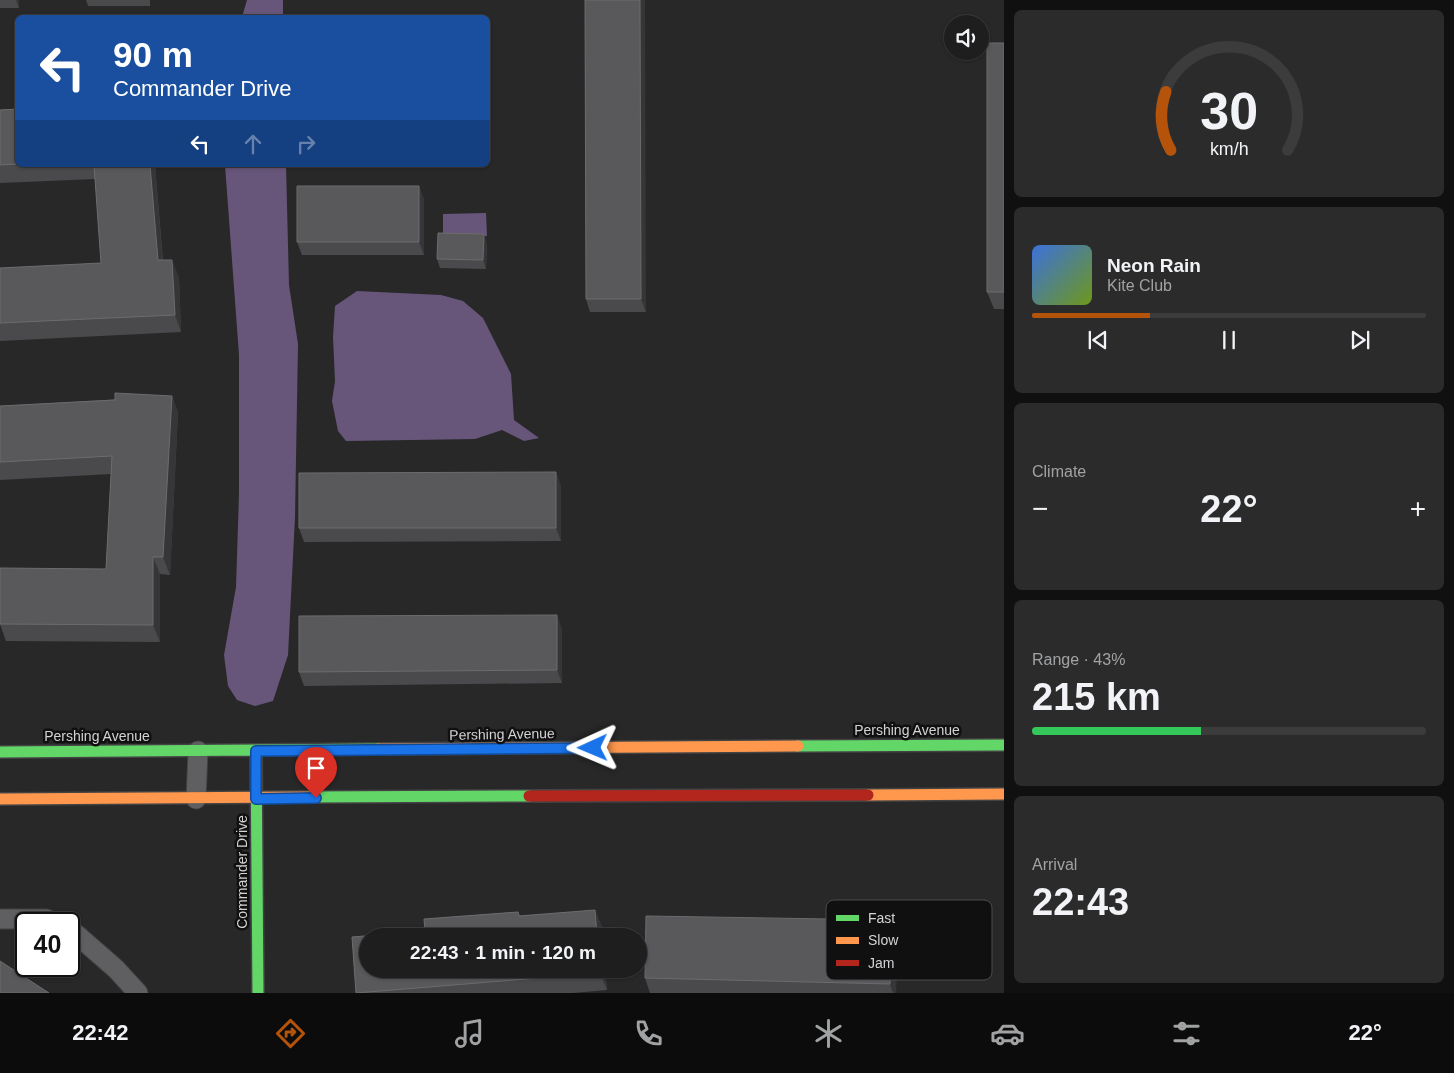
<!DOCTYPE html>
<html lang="en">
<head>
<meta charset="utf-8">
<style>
	body { margin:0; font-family:Helvetica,sans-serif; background:#2b2b2c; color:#f1f3f6; height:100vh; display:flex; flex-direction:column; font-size:19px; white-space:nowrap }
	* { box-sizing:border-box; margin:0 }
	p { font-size:16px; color:#a1a2a4 }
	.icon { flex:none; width:28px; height:28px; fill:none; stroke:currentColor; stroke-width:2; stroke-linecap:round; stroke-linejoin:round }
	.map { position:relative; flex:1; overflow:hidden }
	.sheet { display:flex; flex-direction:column; gap:10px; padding:10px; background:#101011; width:450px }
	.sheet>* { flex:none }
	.top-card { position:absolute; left:15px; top:15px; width:475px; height:152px; border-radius:8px; box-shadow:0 1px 4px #0004,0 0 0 1px #3c3c3d; background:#1a4fa0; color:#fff; overflow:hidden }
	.fabs { position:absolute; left:944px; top:15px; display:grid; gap:10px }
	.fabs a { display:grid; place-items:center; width:45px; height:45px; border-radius:50%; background:#1e1e1f; box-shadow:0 1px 4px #0004,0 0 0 1px #3c3c3d; font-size:25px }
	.speed { position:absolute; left:15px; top:912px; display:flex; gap:10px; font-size:25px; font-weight:700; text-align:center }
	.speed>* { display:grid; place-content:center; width:65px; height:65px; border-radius:50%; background:#1e1e1f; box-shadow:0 1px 4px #0004,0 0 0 1px #3c3c3d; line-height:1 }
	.speed .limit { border:2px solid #111; border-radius:8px; background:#fff; color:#111 }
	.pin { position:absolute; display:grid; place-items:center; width:42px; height:42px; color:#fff; margin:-51px -21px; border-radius:50% 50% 50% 0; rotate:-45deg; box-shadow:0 0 5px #0007 }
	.pin .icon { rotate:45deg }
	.me { position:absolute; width:55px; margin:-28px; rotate:269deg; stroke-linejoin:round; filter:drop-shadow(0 0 4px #0008) }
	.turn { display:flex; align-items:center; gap:18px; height:105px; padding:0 15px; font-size:22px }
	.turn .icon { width:65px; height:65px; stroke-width:2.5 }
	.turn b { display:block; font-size:35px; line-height:42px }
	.lanes { display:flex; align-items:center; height:48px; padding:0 15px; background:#0003; justify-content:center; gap:25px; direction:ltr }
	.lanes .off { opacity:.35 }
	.big { font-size:38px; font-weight:600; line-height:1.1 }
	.sheet .widget { flex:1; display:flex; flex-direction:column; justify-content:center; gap:8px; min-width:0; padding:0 18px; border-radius:8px; background:#2b2b2c }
	.sheet .dial { align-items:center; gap:0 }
	.dial svg { height:130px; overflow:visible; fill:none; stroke:#3c3c3d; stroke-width:7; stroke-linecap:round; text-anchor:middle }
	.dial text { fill:#f1f3f6; stroke:none }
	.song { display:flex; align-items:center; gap:15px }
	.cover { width:60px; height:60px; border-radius:8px; background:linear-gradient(135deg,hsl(220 70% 55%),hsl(80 70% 35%)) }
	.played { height:5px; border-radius:2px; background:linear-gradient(90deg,#b45309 30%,#3c3c3d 30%) }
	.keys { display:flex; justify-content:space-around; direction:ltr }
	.heat { display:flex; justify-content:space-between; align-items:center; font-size:28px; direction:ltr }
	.charge { height:8px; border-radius:4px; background:linear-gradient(90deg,#34c759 43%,#3c3c3d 0) }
	.trip { position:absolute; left:359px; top:928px; width:288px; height:50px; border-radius:25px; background:#1e1e1f; box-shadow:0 1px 4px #0004,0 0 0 1px #3c3c3d; font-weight:600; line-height:50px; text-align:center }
	.dock { display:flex; height:80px; justify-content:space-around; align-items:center; background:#0c0c0c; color:#a1a2a4 }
	.dock .icon { width:35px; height:35px }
	.dock .on { color:#b45309 }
	.dock b { font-size:22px; color:#f1f3f6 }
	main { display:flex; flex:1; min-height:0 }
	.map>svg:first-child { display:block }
	.water { fill:#67567a }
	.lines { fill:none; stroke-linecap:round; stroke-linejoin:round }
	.street-casing { stroke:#434344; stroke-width:21 }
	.fast-casing { stroke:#434344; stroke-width:14 }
	.slow-casing { stroke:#434344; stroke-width:14 }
	.jam-casing { stroke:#434344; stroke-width:14 }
	.street { stroke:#5f5e60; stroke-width:19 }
	.fast { stroke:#63d668; stroke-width:11 }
	.slow { stroke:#ff974d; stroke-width:11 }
	.jam { stroke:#b3261e; stroke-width:11 }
	.wall { fill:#4a4a4c }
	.shaded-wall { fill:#363638 }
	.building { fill:#59595b; stroke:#6c6c6e }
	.route-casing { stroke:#114b97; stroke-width:12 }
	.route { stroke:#1a73e8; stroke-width:9 }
	.labels { text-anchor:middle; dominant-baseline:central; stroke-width:5; stroke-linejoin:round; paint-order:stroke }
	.street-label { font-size:14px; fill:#d3d2d4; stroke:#111011 }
	.key { fill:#111011; stroke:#4b4a4c; stroke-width:1 }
	.key-label { font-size:14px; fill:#d3d2d4 }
</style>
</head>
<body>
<main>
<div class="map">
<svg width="1004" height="993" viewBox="0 0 1004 993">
	<rect width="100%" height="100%" fill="#282829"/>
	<!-- water -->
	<path class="water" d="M247,0H283V17H242Z
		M225,165H286L289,285L298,344L295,517L288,655L273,701L255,706L237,700L228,686L224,655L236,587L239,494V355Z
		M486,213L487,236L443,237V214Z
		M357,291L441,295L463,301L483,318L511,374L514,420L539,438L524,441L502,430L475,439L346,441L338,431L332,401L335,381L333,337L335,306Z"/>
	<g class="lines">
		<!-- street casing -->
		<g class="street-casing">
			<path id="street" d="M196,799L198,751
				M0,919H46L58,924
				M69,928L116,969L138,993"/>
		</g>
		<!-- fast casing -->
		<g class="fast-casing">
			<path id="fast" d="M798,746L1004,745
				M256,751L258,993
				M0,752L378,749
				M308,797L529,796"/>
		</g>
		<!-- slow casing -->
		<g class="slow-casing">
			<path id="slow" d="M378,749L798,746
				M868,795L1004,794
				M0,799L308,797"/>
		</g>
		<!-- jam casing -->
		<g class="jam-casing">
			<path id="jam" d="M529,796L868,795"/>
		</g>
		<!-- street -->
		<use href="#street" class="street"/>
		<!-- fast -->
		<use href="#fast" class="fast"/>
		<!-- slow -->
		<use href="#slow" class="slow"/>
		<!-- jam -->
		<use href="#jam" class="jam"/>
	</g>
	<!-- wall -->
	<path class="wall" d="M0,0H19V8H0Z
		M86,0H150V6H88Z
		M585,0L646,312H590L586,299Z
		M1004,43V309H994L987,292Z
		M18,109V165H155L163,260L179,277L181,332L0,341V268L101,263L95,179L0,183V110Z
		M419,186L424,200V255H302L297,242Z
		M487,243L486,269L440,268L437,259Z
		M172,396L178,413L170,575L160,574V642L6,641L0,624L106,569L111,474L0,480V406Z
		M561,485V541L304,542L299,528Z
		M562,629V683L304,686L299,672Z
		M595,910L602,927V936H368V969H605L607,990L573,993H356L352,937L425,931L424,919L518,912L520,916Z
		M891,920L897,937L896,993H650L645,978Z"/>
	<!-- shaded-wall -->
	<path class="shaded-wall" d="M16,0H19V8Z
		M640,0H645L646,312L641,299Z
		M150,165H155L164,278L158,260Z
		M419,186L424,200V255L419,242Z
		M484,234L487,243L486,269L483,260Z
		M172,260L179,277L181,332L175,315Z
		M172,396L178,413L170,575L163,557Z
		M556,472L561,485V541L556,528Z
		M153,557L160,574V642L153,625Z
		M557,615L562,629V683L557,670Z
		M595,910L602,927V936H597Z
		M891,920L897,937L896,993H893L890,984Z
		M600,969H605L607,990L600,973Z"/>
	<!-- building -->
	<path class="building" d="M585,0H640L641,299H586Z
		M987,43H1004V292H987Z
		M18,109V164L0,165V110Z
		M94,165H150L158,260H172L175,315L0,323V268L101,263Z
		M297,186H419V242H297Z
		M438,233L484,234L483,260L437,259Z
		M115,393L172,396L163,557H153V625L0,624V568L106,569L112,456L0,462V406L115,400Z
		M556,472V528H299V473Z
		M557,615V670L299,672V616Z
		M595,910L597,936H368V969H600V973L356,993L352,937L425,931L424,919L518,912L519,916Z
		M646,916L891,920L890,984L645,978Z
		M0,961L49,993H0Z"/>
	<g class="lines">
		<!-- route casing -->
		<g class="route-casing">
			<path id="route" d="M316,798L256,799V751L593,748"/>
		</g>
		<!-- route -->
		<use href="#route" class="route"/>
	</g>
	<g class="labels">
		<!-- street labels -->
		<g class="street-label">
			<text x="907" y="730">Pershing Avenue</text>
			<text transform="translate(502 734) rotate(-1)">Pershing Avenue</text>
			<text x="97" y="736">Pershing Avenue</text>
			<text transform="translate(242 872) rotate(-90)">Commander Drive</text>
		</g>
	</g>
	<!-- legend -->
	<rect x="826" y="900" width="166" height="80" rx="8" class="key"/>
	<rect x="836" y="915" width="23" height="6" fill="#63d668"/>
	<rect x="836" y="937" width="23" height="7" fill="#ff974d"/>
	<rect x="836" y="960" width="23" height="6" fill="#b3261e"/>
	<g class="key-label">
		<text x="868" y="923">Fast</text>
		<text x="868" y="945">Slow</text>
		<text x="868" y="968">Jam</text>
	</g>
</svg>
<div class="fabs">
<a><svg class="icon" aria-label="sound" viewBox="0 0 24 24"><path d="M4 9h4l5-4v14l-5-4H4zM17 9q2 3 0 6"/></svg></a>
</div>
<div class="speed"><div class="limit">40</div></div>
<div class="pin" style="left:316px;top:798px;background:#d93025"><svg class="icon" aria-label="arrive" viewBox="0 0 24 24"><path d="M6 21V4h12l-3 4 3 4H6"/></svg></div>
<svg class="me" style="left:593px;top:748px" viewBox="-20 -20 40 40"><path d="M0-17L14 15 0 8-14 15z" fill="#1a73e8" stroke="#fff" stroke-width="4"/></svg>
<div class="trip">22:43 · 1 min · 120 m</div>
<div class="top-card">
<div class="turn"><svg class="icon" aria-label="left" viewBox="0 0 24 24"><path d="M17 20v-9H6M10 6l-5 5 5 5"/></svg><div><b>90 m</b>Commander Drive</div></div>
<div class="lanes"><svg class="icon" aria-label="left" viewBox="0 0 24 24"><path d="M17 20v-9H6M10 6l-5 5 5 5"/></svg><svg class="icon off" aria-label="ahead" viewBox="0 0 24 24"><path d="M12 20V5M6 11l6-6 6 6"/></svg><svg class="icon off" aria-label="right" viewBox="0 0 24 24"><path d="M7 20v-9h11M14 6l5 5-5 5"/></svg></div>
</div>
</div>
<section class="sheet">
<div class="widget dial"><svg viewBox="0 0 100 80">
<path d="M14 69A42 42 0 1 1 86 69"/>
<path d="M14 69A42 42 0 0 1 11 33" stroke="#b45309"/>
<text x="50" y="56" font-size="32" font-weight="700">30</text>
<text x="50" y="72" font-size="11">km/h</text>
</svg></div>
<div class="widget">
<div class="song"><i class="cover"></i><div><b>Neon Rain</b><p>Kite Club</p></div></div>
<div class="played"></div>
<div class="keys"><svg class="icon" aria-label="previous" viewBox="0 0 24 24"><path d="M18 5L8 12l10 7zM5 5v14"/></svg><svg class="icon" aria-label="pause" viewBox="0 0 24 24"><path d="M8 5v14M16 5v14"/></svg><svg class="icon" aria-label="next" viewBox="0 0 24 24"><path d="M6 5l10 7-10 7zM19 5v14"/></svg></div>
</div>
<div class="widget"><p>Climate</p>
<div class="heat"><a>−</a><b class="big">22°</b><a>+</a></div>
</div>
<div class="widget"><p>Range · 43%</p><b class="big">215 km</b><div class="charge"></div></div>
<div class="widget"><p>Arrival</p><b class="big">22:43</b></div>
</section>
</main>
<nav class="dock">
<b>22:42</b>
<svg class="icon on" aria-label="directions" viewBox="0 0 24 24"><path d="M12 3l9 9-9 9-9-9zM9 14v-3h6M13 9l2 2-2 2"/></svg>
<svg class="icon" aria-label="music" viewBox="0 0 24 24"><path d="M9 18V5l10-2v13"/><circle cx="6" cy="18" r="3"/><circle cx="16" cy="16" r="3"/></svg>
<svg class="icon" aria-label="phone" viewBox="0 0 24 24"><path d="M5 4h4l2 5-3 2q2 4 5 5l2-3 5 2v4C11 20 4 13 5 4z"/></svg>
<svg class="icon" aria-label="climate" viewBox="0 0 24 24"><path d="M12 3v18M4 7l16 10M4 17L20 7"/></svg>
<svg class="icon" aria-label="car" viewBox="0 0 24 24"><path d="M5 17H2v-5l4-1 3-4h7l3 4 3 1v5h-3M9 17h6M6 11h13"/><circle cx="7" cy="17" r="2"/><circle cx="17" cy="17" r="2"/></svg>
<svg class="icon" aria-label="filters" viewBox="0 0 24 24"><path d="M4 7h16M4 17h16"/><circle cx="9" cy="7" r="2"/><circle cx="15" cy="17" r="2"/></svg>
<b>22°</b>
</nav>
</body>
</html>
